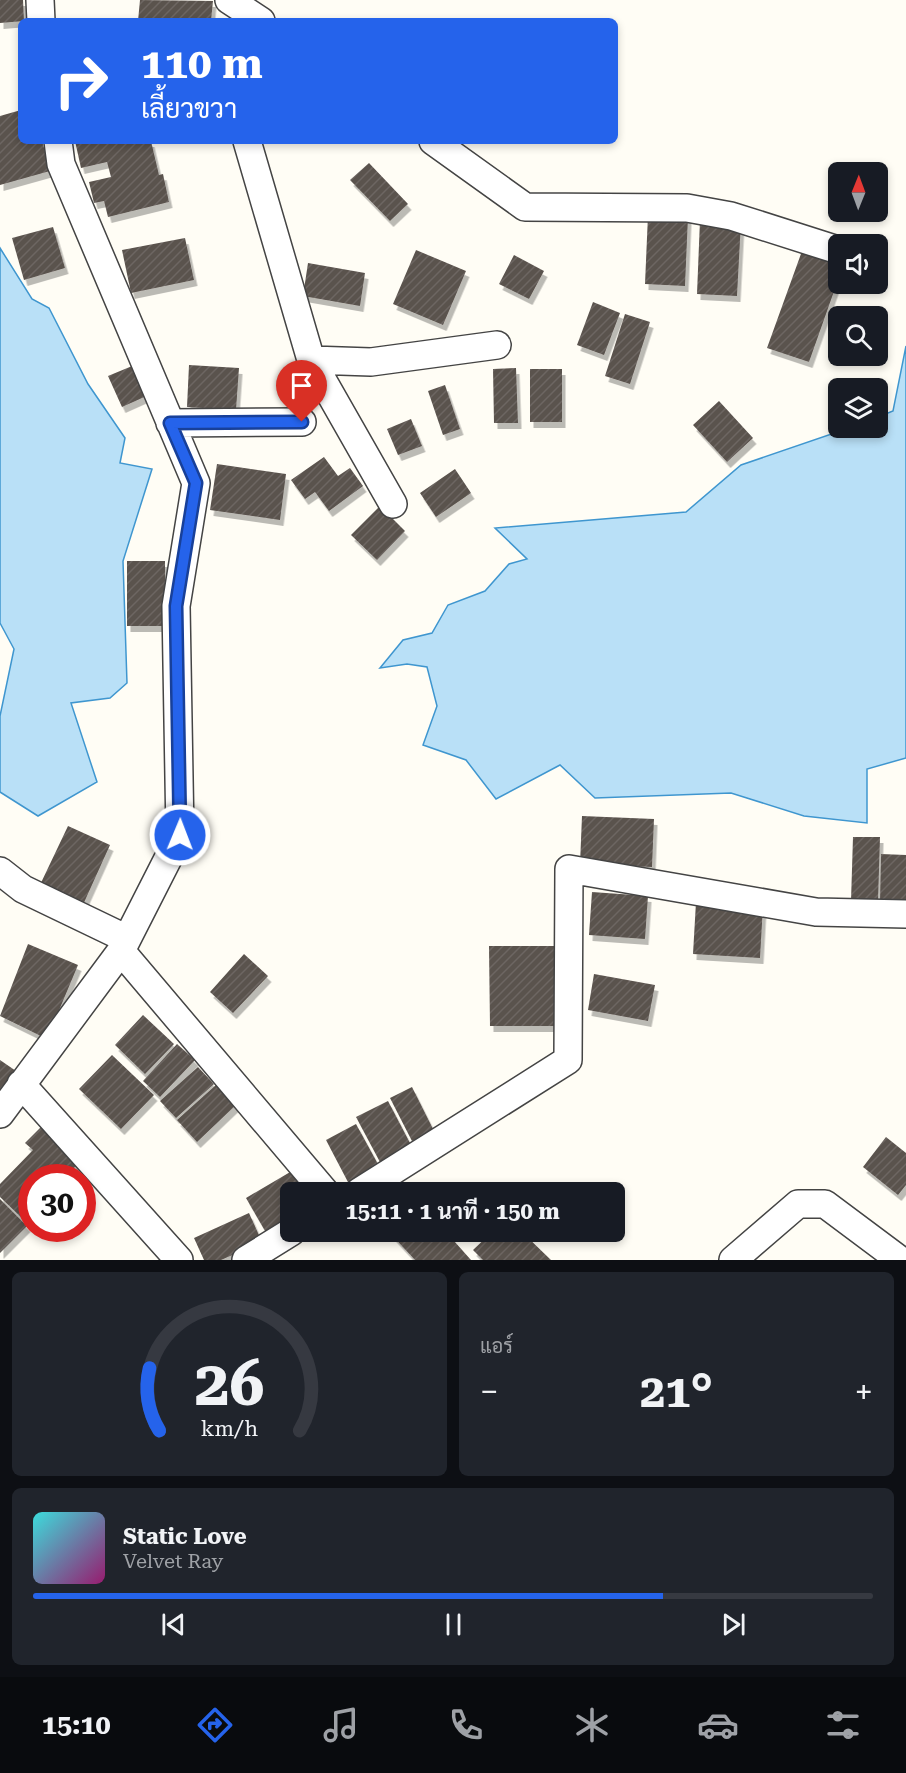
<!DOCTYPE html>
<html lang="th">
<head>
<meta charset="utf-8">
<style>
	body { margin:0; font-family:"Roboto Serif",Sarabun,serif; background:#20242c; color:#f1f3f6; height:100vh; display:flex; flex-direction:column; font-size:22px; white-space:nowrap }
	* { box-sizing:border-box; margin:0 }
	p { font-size:20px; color:#9ea1a6 }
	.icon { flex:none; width:33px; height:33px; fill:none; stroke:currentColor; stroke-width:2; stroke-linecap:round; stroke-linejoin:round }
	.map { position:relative; height:1260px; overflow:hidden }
	.drawer { display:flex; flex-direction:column; gap:12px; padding:12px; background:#0d0f14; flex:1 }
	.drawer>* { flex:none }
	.top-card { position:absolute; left:18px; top:18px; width:600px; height:126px; border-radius:9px; box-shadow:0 3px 9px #0003; background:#2563eb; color:#fff; overflow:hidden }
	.needle { width:39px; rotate:1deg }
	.buttons { position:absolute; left:828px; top:162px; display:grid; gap:12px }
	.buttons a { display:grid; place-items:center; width:60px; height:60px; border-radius:9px; background:#171b24; box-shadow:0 3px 9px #0003; font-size:30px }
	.speed { position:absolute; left:18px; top:1164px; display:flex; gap:12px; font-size:30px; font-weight:700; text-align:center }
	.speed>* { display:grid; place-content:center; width:78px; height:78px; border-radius:50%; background:#171b24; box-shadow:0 3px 9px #0003; line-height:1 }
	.speed .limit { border:9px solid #d22; background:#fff; color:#111 }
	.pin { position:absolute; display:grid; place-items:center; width:51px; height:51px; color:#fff; margin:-62px -26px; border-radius:50% 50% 50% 0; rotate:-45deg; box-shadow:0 0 6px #0007 }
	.pin .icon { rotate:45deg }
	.me { position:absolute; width:66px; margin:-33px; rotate:1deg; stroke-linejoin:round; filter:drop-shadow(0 0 4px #0008) }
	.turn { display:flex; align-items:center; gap:21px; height:126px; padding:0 24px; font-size:27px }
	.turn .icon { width:78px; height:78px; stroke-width:2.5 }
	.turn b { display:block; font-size:42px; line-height:51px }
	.big { font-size:45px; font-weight:700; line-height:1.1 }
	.drawer .widget { flex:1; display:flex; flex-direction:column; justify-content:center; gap:9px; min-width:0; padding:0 21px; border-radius:9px; background:#20242c }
	.drawer .dial { align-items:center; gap:0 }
	.dial svg { height:156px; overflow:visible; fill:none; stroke:#363941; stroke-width:7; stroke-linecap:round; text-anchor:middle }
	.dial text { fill:#f1f3f6; stroke:none }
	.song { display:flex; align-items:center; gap:18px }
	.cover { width:72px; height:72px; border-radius:9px; background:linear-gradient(135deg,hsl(180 70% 55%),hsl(320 70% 35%)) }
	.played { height:6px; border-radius:3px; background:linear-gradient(90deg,#2563eb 75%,#363941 75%) }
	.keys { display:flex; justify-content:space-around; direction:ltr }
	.heat { display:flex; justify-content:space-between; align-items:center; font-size:33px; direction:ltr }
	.drawer .tiles { flex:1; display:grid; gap:12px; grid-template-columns:1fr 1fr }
	.widget:last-child { grid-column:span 2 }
	.trip { position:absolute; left:280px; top:1182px; width:345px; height:60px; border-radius:9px; background:#171b24; box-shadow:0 3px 9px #0003; font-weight:700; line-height:60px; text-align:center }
	.dock { display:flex; height:96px; justify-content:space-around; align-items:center; background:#090b0e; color:#9ea1a6 }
	.dock .icon { width:42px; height:42px }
	.dock .on { color:#2563eb }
	.dock b { font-size:27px; color:#f1f3f6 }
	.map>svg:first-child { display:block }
	.water { fill:#b9e0f7; stroke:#3f96cf; stroke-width:1.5 }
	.building { fill:url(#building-hatch); filter:url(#shadow) }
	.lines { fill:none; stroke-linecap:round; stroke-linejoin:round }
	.street-casing { stroke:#444; stroke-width:30 }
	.street { stroke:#fff; stroke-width:27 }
	.route-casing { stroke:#184099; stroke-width:15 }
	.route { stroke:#2563eb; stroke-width:10 }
</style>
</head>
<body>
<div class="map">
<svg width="906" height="1260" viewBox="0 0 906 1260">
	<defs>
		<pattern id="building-hatch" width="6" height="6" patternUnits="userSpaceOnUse" patternTransform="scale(1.5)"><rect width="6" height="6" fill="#5a524d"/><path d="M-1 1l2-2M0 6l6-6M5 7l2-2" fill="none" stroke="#6d6662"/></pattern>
		<filter id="shadow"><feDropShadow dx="3.5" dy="6" stdDeviation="0" flood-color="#0004"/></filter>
	</defs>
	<rect width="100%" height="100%" fill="#fffdf5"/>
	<!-- water -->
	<path class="water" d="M0,248L32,299L49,308L88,384L125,438L120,463L152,469L123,561L127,683L110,698L71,703L97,782L38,816L0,792V716L14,649L0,623Z
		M906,346V758L867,769V823L804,816L731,793L595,798L560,765L496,799L466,760L423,745L437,706L427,667L407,664L380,668L403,640L432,633L448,605L485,591L509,564L527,559L495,528L686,512L741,465L849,428H878V417L893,411Z"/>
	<!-- building -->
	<path class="building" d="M0,0H23L24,21L0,23Z
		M140,0L213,1L211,21H138Z
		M21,110V141H42L50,171L0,185V116Z
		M75,141H151L159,175L163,174L169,202L108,217L104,201L94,203L89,182L111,177L107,162L81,168Z
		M369,163L408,204L390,221L350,180Z
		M648,215L688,217L685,286L645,284Z
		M700,220L741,222L737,296L697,294Z
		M53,227L65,268L24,280L12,238Z
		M185,238L194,280L131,293L122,250Z
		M416,250L466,271L443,325L393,304Z
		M802,251L838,264V280L809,362L767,348Z
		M514,255L544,271L529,299L499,284Z
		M308,263L365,273L360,306L303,296Z
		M593,302L620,313L604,355L577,345Z
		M625,314L650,322L630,384L605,376Z
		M137,364L151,394L122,407L108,376Z
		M189,365L239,368L236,410L187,407Z
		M516,368L518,423H494L493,369Z
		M530,369H562V422H530Z
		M445,385L460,429L443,435L428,391Z
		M719,401L753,438L727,462L693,425Z
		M411,419L422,446L398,455L387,429Z
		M324,457L338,476L350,468L363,486L329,511L315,492L305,499L291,480Z
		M217,464L286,474L280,520L210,510Z
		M455,469L471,493L436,517L420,493Z
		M380,506L405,531L377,560L351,535Z
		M127,561H165V626H127Z
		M582,816L654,819L652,867L580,864Z
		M68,826L110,845L82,907L39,887Z
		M853,837H880L878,902L851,901Z
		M881,854L906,855V902H880Z
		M592,892L648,896L645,939L589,935Z
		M696,902L763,906L760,958L693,954Z
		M28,944L78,965L47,1039L0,1016Z
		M489,946H557V1026H490Z
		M244,954L268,976L233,1013L210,992Z
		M594,974L655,985L648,1021L588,1010Z
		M143,1015L174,1044L145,1074L115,1045Z
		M177,1044L195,1060L160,1097L143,1081Z
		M112,1055L154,1095L121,1129L79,1089Z
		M0,1060L16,1071L0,1095Z
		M198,1067L214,1084L176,1118L160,1101Z
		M216,1085L235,1106L197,1142L177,1120Z
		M412,1087L434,1131L412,1141L390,1098Z
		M388,1101L411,1145L380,1162L356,1117Z
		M356,1124L379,1166L348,1182L326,1140Z
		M41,1127L79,1163L64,1178H32V1211L23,1219L0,1197V1184L33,1150L25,1143Z
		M886,1137L906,1153V1185L898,1195L863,1167Z
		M297,1168L311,1192H291V1223L268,1236L246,1198Z
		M400,1180L411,1192H386Z
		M0,1199L27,1226L0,1253Z
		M249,1213L262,1242L221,1260H204L194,1238Z
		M389,1232H446L471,1260H415Z
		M492,1232H522L551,1260H483L473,1250Z"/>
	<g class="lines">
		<!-- street casing -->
		<g class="street-casing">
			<path id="street" d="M40,0L41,21
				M229,0L261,21
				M247,141L311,360L393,504
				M433,141L525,207L687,208L731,216L838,250
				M311,360L371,362L497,345
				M170,423L302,422
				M0,871L23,889L127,939
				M121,951L325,1192
				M21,1084L179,1260
				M0,1114L121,951L180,835L176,606L196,483L61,164L58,141
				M359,1192L568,1060L569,869L816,912L906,914
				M246,1260L291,1232
				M733,1260L798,1204H825L900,1260"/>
		</g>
		<!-- street -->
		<use href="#street" class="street"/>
	</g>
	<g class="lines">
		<!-- route casing -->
		<g class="route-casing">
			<path id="route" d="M180,835L176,606L196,483L170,423L302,422"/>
		</g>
		<!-- route -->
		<use href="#route" class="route"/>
	</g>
</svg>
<div class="buttons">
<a><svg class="needle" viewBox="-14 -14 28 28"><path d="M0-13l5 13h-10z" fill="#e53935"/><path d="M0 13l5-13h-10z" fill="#9ea1a6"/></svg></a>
<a><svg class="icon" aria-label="sound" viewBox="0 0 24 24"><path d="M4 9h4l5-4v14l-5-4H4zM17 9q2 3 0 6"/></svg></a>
<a><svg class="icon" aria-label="search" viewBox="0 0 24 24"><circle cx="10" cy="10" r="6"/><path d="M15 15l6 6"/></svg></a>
<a><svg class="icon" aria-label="layers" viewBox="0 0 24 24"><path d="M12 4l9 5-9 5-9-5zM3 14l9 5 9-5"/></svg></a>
</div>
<div class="speed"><div class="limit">30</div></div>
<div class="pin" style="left:302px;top:422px;background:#d93025"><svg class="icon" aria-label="arrive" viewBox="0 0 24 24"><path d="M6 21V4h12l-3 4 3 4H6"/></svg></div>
<svg class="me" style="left:180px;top:835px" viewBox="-20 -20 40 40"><circle r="17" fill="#2563eb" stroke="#fff" stroke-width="3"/><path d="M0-11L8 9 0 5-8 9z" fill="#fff"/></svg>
<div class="trip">15:11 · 1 นาที · 150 m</div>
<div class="top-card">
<div class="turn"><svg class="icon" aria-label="right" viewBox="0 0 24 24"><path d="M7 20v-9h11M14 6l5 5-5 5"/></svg><div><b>110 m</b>เลี้ยวขวา</div></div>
</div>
</div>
<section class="drawer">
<div class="tiles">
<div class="widget dial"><svg viewBox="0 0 100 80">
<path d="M14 69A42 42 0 1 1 86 69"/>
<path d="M14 69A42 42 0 0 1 9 37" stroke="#2563eb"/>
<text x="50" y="56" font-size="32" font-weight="700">26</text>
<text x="50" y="72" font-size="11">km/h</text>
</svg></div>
<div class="widget"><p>แอร์</p>
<div class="heat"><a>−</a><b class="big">21°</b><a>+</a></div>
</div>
<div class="widget">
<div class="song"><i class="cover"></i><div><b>Static Love</b><p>Velvet Ray</p></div></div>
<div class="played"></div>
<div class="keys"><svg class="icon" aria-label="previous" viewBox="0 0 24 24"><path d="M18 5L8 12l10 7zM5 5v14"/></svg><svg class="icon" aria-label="pause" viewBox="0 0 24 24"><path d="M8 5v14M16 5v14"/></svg><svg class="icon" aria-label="next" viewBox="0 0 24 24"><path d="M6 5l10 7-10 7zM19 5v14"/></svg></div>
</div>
</div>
</section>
<nav class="dock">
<b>15:10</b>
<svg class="icon on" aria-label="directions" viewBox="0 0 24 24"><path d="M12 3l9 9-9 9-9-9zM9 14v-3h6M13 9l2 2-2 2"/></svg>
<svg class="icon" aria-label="music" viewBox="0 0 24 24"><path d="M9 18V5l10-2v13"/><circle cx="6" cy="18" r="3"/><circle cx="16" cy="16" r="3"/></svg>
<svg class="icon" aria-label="phone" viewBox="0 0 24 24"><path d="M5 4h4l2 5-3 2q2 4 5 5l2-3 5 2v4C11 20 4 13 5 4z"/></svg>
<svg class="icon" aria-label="climate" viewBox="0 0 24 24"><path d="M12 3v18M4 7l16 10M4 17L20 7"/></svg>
<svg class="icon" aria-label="car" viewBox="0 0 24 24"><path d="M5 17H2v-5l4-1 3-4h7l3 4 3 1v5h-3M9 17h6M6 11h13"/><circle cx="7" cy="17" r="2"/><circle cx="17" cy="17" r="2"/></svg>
<svg class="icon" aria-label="filters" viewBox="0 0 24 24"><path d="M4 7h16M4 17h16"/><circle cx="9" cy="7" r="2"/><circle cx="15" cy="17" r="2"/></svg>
</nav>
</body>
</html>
